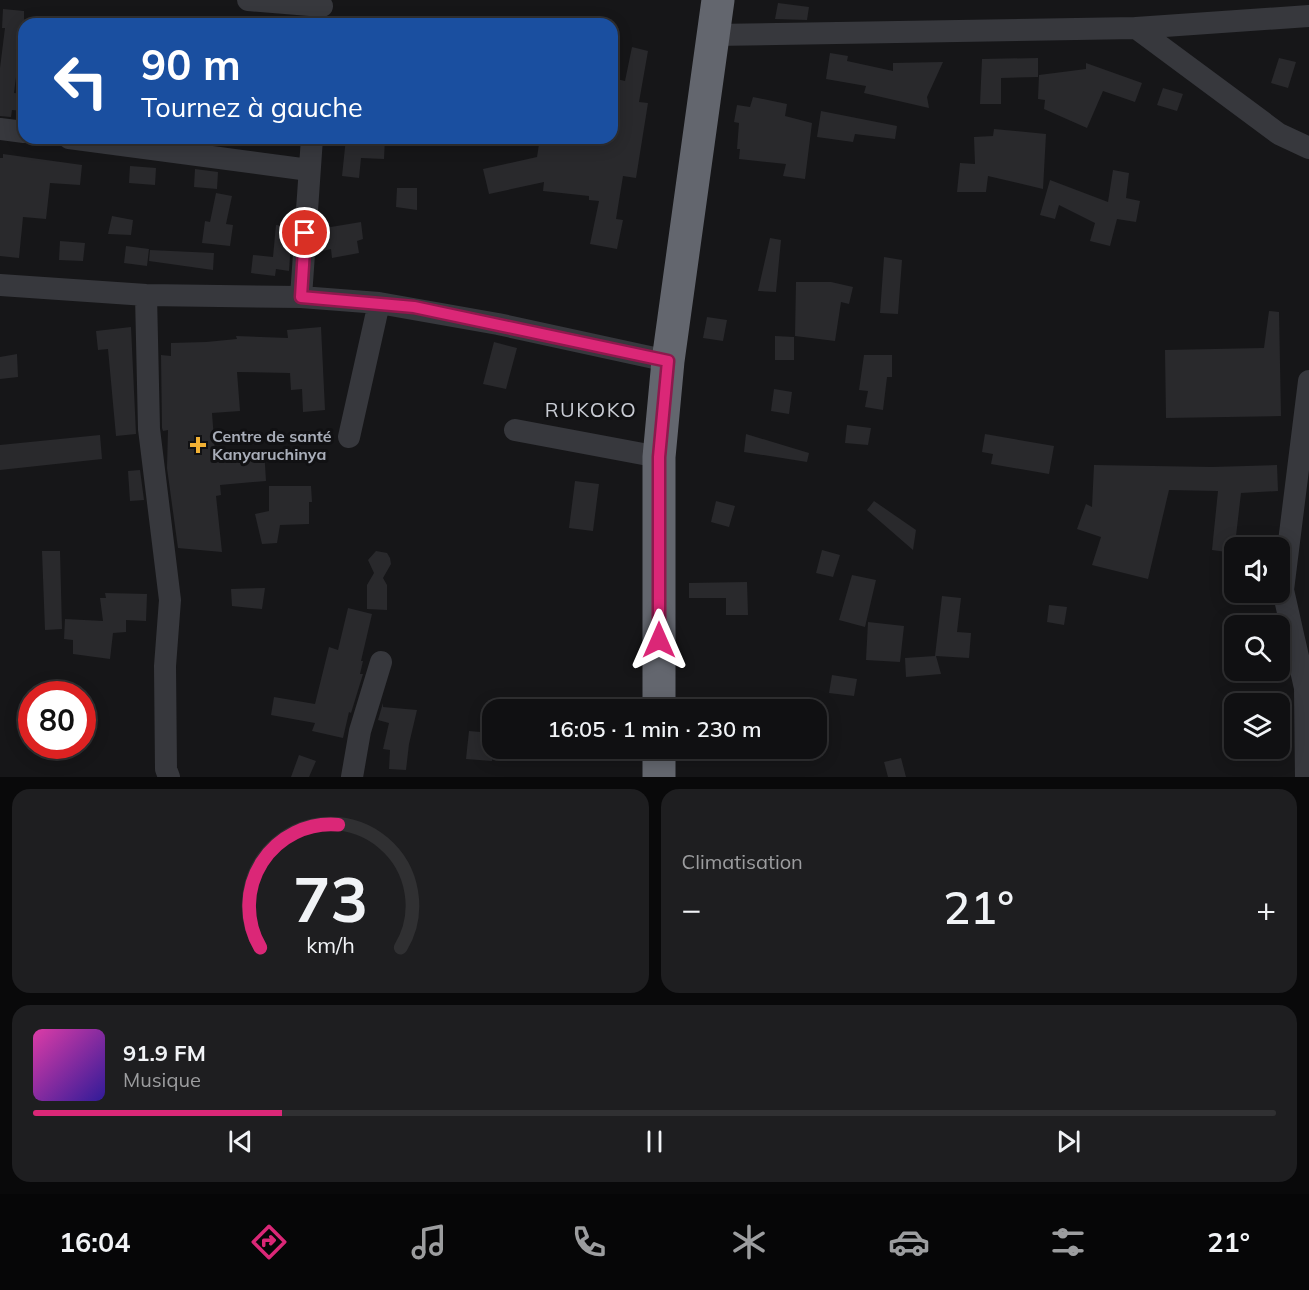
<!DOCTYPE html>
<html lang="fr">
<head>
<meta charset="utf-8">
<style>
	body { margin:0; font-family:Mulish,sans-serif; background:#1e1e20; color:#f1f3f6; height:100vh; display:flex; flex-direction:column; font-size:22px; white-space:nowrap }
	* { box-sizing:border-box; margin:0 }
	p { font-size:20px; color:#9c9d9f }
	.icon { flex:none; width:33px; height:33px; fill:none; stroke:currentColor; stroke-width:2; stroke-linecap:round; stroke-linejoin:round }
	.map { position:relative; height:777px; overflow:hidden }
	.details { display:flex; flex-direction:column; gap:12px; padding:12px; background:#09090a; flex:1 }
	.details>* { flex:none }
	.guide { position:absolute; left:18px; top:18px; width:600px; height:126px; border-radius:18px; box-shadow:0 3px 15px #0003,0 0 0 2px #303032; background:#1a4fa0; color:#fff; overflow:hidden }
	.controls { position:absolute; left:1224px; top:537px; display:grid; gap:12px }
	.controls a { display:grid; place-items:center; width:66px; height:66px; border-radius:12px; background:#101012; box-shadow:0 3px 15px #0003,0 0 0 2px #303032; font-size:30px }
	.speed { position:absolute; left:18px; top:681px; display:flex; gap:12px; font-size:30px; font-weight:700; text-align:center }
	.speed>* { display:grid; place-content:center; width:78px; height:78px; border-radius:50%; background:#101012; box-shadow:0 3px 15px #0003,0 0 0 2px #303032; line-height:1 }
	.speed .limit { border:9px solid #d22; background:#fff; color:#111 }
	.pin { position:absolute; display:grid; place-items:center; width:51px; height:51px; color:#fff; margin:-26px; border:3px solid #fff; border-radius:50%; box-shadow:0 2px 6px #0007 }
	.me { position:absolute; width:66px; margin:-33px; rotate:0deg; stroke-linejoin:round; filter:drop-shadow(0 0 4px #0008) }
	.turn { display:flex; align-items:center; gap:21px; height:126px; padding:0 24px; font-size:27px }
	.turn .icon { width:78px; height:78px; stroke-width:2.5 }
	.turn b { display:block; font-size:42px; line-height:51px }
	.big { font-size:45px; font-weight:600; line-height:1.1 }
	.details .widget { flex:1; display:flex; flex-direction:column; justify-content:center; gap:9px; min-width:0; padding:0 21px; border-radius:18px; background:#1e1e20 }
	.details .dial { align-items:center; gap:0 }
	.dial svg { height:156px; overflow:visible; fill:none; stroke:#303032; stroke-width:7; stroke-linecap:round; text-anchor:middle }
	.dial text { fill:#f1f3f6; stroke:none }
	.song { display:flex; align-items:center; gap:18px }
	.cover { width:72px; height:72px; border-radius:9px; background:linear-gradient(135deg,hsl(320 70% 55%),hsl(250 70% 35%)) }
	.played { height:6px; border-radius:3px; background:linear-gradient(90deg,#db2777 20%,#303032 20%) }
	.keys { display:flex; justify-content:space-around; direction:ltr }
	.heat { display:flex; justify-content:space-between; align-items:center; font-size:33px; direction:ltr }
	.details .tiles { flex:1; display:grid; gap:12px; grid-template-columns:1fr 1fr }
	.widget:last-child { grid-column:span 2 }
	.trip { position:absolute; left:482px; top:699px; width:345px; height:60px; border-radius:18px; background:#101012; box-shadow:0 3px 15px #0003,0 0 0 2px #303032; font-weight:600; line-height:60px; text-align:center }
	.tab-bar { display:flex; height:96px; justify-content:space-around; align-items:center; background:#060607; color:#9c9d9f }
	.tab-bar .icon { width:42px; height:42px }
	.tab-bar .current { color:#db2777 }
	.tab-bar b { font-size:27px; color:#f1f3f6 }
	.map>svg:first-child { display:block }
	.building { fill:#29292c }
	.lines { fill:none; stroke-linecap:round; stroke-linejoin:round }
	.street { stroke:#37383d; stroke-width:22 }
	.highway { stroke:#63666e; stroke-width:33 }
	.route-casing { stroke:#8e194d; stroke-width:15 }
	.route { stroke:#db2777; stroke-width:10 }
	.poi-dot { fill:#f2b134; stroke:#111113; stroke-width:2 }
	.labels { text-anchor:middle; dominant-baseline:central; stroke-width:6; stroke-linejoin:round; paint-order:stroke }
	.poi-label { font-size:16px; font-weight:bold; fill:#a8adb8; stroke:#111113; text-anchor:start }
	.quarter-label { font-size:20px; letter-spacing:1.5px; fill:#c9ccd4; stroke:#111113 }
</style>
</head>
<body>
<div class="map">
<svg width="1309" height="777" viewBox="0 0 1309 777">
	<rect width="100%" height="100%" fill="#161618"/>
	<!-- building -->
	<path class="building" d="M778,3L809,7L807,20L775,19Z
		M3,9L24,11V29H22L14,93L24,94V111L12,110L11,117L0,116V68L5,28H2Z
		M632,47L648,51L639,102L648,103L636,178L623,176L616,219L623,220L617,249L590,244L599,201L589,200V196L543,191L544,182L489,194L483,169L537,157L540,138H612V78L625,81Z
		M830,53L848,56L847,61L893,71V63L943,62L927,97L929,108L864,93L866,86L826,79Z
		M1038,58V77L1001,78V104H980L982,59Z
		M1279,58L1296,62L1288,88L1271,83Z
		M1086,63L1142,83L1135,102L1103,91L1087,128L1044,109L1045,100L1038,99L1039,75L1086,69Z
		M1163,88L1183,94L1177,111L1157,105Z
		M753,97L787,104L785,116L812,123L805,179L783,176L786,164L739,159L740,149H737L739,123L734,122L737,105L750,107Z
		M821,111L897,126L895,139L855,134L853,142L817,137Z
		M994,129L1046,134L1043,189L988,176L986,192H957L960,163L975,164L974,137L993,136Z
		M346,138H385L384,159L361,158L359,178L342,176Z
		M3,154L82,165L80,185L50,183L46,219L23,217L19,258L0,256V158H3Z
		M130,166L156,168L155,185L129,183Z
		M195,169L218,172L217,189L194,187Z
		M1113,170L1129,173L1126,198L1140,201L1136,222L1117,219L1110,246L1090,241L1095,223L1059,205L1055,219L1040,215L1050,180L1108,202Z
		M397,188H417V210L396,207Z
		M216,193L232,196L226,224L233,225L230,246L202,243L205,221L210,222Z
		M112,216L133,220L131,235L108,234Z
		M361,222L363,239L357,241L359,253L332,258L331,249L318,252L319,229Z
		M276,225L292,227L289,271L276,269L275,276L251,273L253,255L273,257Z
		M770,238L781,240L776,292L758,291Z
		M60,241L85,243L83,261L59,260Z
		M126,246L149,249L147,266L124,263Z
		M150,250L214,253L213,270L149,261Z
		M884,257L902,260L898,314L880,313Z
		M796,282H831L853,287L849,304L841,302L835,341L795,336Z
		M1269,311L1279,312L1281,416L1166,418L1165,350L1264,348Z
		M707,317L727,320L723,341L703,338Z
		M131,327L136,434L116,436L108,349L98,350L96,331Z
		M321,327L325,410L303,412L302,389L291,390L290,373L237,372L240,411L212,413L215,453L264,449L266,481L220,485L221,495L216,496L222,552L178,548L167,468L168,430L163,431L162,428L161,355L171,356V343L206,342L237,339L236,336L288,338L287,330Z
		M775,336L794,337V360H775Z
		M494,342L517,348L506,389L483,384Z
		M17,354L18,377L0,379V357Z
		M864,355H892V377H887L883,410L865,407L868,391L859,390Z
		M774,389L792,392L789,414L771,411Z
		M847,425L871,428L868,445L845,443Z
		M746,434L809,453L807,462L744,452Z
		M985,434L1054,446L1049,474L991,464L993,454L982,452Z
		M100,435L102,459L0,470V445Z
		M1094,465L1212,467L1277,465L1278,491L1241,493L1234,553L1212,550L1218,491L1169,490L1148,579L1092,565L1101,537L1077,529L1086,504L1092,507Z
		M140,470L144,500L130,501L128,471Z
		M575,481L599,484L593,531L569,528Z
		M269,486H311L312,502H309V524L280,525L277,543L262,544L255,514L269,511Z
		M716,501L735,506L729,527L711,522Z
		M874,501L916,530L913,550L867,510Z
		M822,550L840,555L833,577L816,573Z
		M42,551H60L62,629L45,630Z
		M376,551L387,553L390,558L391,564L383,578L387,585V610L367,609V585L374,573L368,560Z
		M852,575L876,580L865,627L839,620Z
		M747,582L748,615H726V598H689V583Z
		M265,588L262,609L232,606L231,589Z
		M105,593L147,594L146,621L126,620V632L113,633L110,659L73,654V640L64,639L65,619L103,621L100,598H106Z
		M942,596L961,598L957,632L971,633L969,658L936,656L941,674L906,677L905,658L935,656Z
		M1049,605L1067,607L1064,625L1047,622Z
		M348,608L372,614L361,661H363L360,674H363L351,713L349,712L343,738L312,731L315,723L271,715L274,697L315,704L329,647L338,650Z
		M868,622L904,626L900,662L866,660Z
		M832,675L857,679L854,696L829,693Z
		M383,703V707L417,710L409,744L406,770L389,769L390,750L383,749L389,723L378,720Z
		M469,731L492,733V761L466,759Z
		M299,755L316,761L309,777H291Z
		M901,758L906,777H888L884,762Z"/>
	<g class="lines">
		<!-- street -->
		<path class="street" d="M248,0L322,6
			M1136,28L1309,16
			M713,35L1136,28L1279,134L1309,148
			M0,129L24,132
			M69,138L309,170
			M0,285L146,295L301,297L379,303L498,324L668,361
			M146,295L149,429L170,600L165,666L166,769L169,777
			M301,297L312,138
			M515,430L659,457
			M349,437L379,303
			M352,777L360,731L381,662
			M1306,777L1305,688L1283,590L1309,381"/>
		<!-- highway -->
		<path class="highway" d="M659,710V457L668,361L718,0
			M659,777V748"/>
	</g>
	<g class="lines">
		<!-- route casing -->
		<g class="route-casing">
			<path id="route" d="M305,233L301,297L414,307L668,361L659,457V640"/>
		</g>
		<!-- route -->
		<use href="#route" class="route"/>
	</g>
	<!-- markers -->
	<path class="poi-dot" d="M195 436h6v6h6v6h-6v6h-6v-6h-6v-6h6z"/>
	<g class="labels">
		<!-- poi labels -->
		<g class="poi-label">
			<text x="212" y="436">Centre de santé<tspan x="212" dy="18">Kanyaruchinya</tspan></text>
		</g>
		<!-- quarter labels -->
		<g class="quarter-label">
			<text x="591" y="409">RUKOKO</text>
		</g>
	</g>
</svg>
<div class="controls">
<a><svg class="icon" aria-label="sound" viewBox="0 0 24 24"><path d="M4 9h4l5-4v14l-5-4H4zM17 9q2 3 0 6"/></svg></a>
<a><svg class="icon" aria-label="search" viewBox="0 0 24 24"><circle cx="10" cy="10" r="6"/><path d="M15 15l6 6"/></svg></a>
<a><svg class="icon" aria-label="layers" viewBox="0 0 24 24"><path d="M12 4l9 5-9 5-9-5zM3 14l9 5 9-5"/></svg></a>
</div>
<div class="speed"><div class="limit">80</div></div>
<div class="pin" style="left:305px;top:233px;background:#d93025"><svg class="icon" aria-label="arrive" viewBox="0 0 24 24"><path d="M6 21V4h12l-3 4 3 4H6"/></svg></div>
<svg class="me" style="left:659px;top:640px" viewBox="-20 -20 40 40"><path d="M0-17L14 15 0 8-14 15z" fill="#db2777" stroke="#fff" stroke-width="4"/></svg>
<div class="trip">16:05 · 1 min · 230 m</div>
<div class="guide">
<div class="turn"><svg class="icon" aria-label="left" viewBox="0 0 24 24"><path d="M17 20v-9H6M10 6l-5 5 5 5"/></svg><div><b>90 m</b>Tournez à gauche</div></div>
</div>
</div>
<section class="details">
<div class="tiles">
<div class="widget dial"><svg viewBox="0 0 100 80">
<path d="M14 69A42 42 0 1 1 86 69"/>
<path d="M14 69A42 42 0 0 1 54 6" stroke="#db2777"/>
<text x="50" y="56" font-size="32" font-weight="700">73</text>
<text x="50" y="72" font-size="11">km/h</text>
</svg></div>
<div class="widget"><p>Climatisation</p>
<div class="heat"><a>−</a><b class="big">21°</b><a>+</a></div>
</div>
<div class="widget">
<div class="song"><i class="cover"></i><div><b>91.9 FM</b><p>Musique</p></div></div>
<div class="played"></div>
<div class="keys"><svg class="icon" aria-label="previous" viewBox="0 0 24 24"><path d="M18 5L8 12l10 7zM5 5v14"/></svg><svg class="icon" aria-label="pause" viewBox="0 0 24 24"><path d="M8 5v14M16 5v14"/></svg><svg class="icon" aria-label="next" viewBox="0 0 24 24"><path d="M6 5l10 7-10 7zM19 5v14"/></svg></div>
</div>
</div>
</section>
<nav class="tab-bar">
<b>16:04</b>
<svg class="icon current" aria-label="directions" viewBox="0 0 24 24"><path d="M12 3l9 9-9 9-9-9zM9 14v-3h6M13 9l2 2-2 2"/></svg>
<svg class="icon" aria-label="music" viewBox="0 0 24 24"><path d="M9 18V5l10-2v13"/><circle cx="6" cy="18" r="3"/><circle cx="16" cy="16" r="3"/></svg>
<svg class="icon" aria-label="phone" viewBox="0 0 24 24"><path d="M5 4h4l2 5-3 2q2 4 5 5l2-3 5 2v4C11 20 4 13 5 4z"/></svg>
<svg class="icon" aria-label="climate" viewBox="0 0 24 24"><path d="M12 3v18M4 7l16 10M4 17L20 7"/></svg>
<svg class="icon" aria-label="car" viewBox="0 0 24 24"><path d="M5 17H2v-5l4-1 3-4h7l3 4 3 1v5h-3M9 17h6M6 11h13"/><circle cx="7" cy="17" r="2"/><circle cx="17" cy="17" r="2"/></svg>
<svg class="icon" aria-label="filters" viewBox="0 0 24 24"><path d="M4 7h16M4 17h16"/><circle cx="9" cy="7" r="2"/><circle cx="15" cy="17" r="2"/></svg>
<b>21°</b>
</nav>
</body>
</html>
